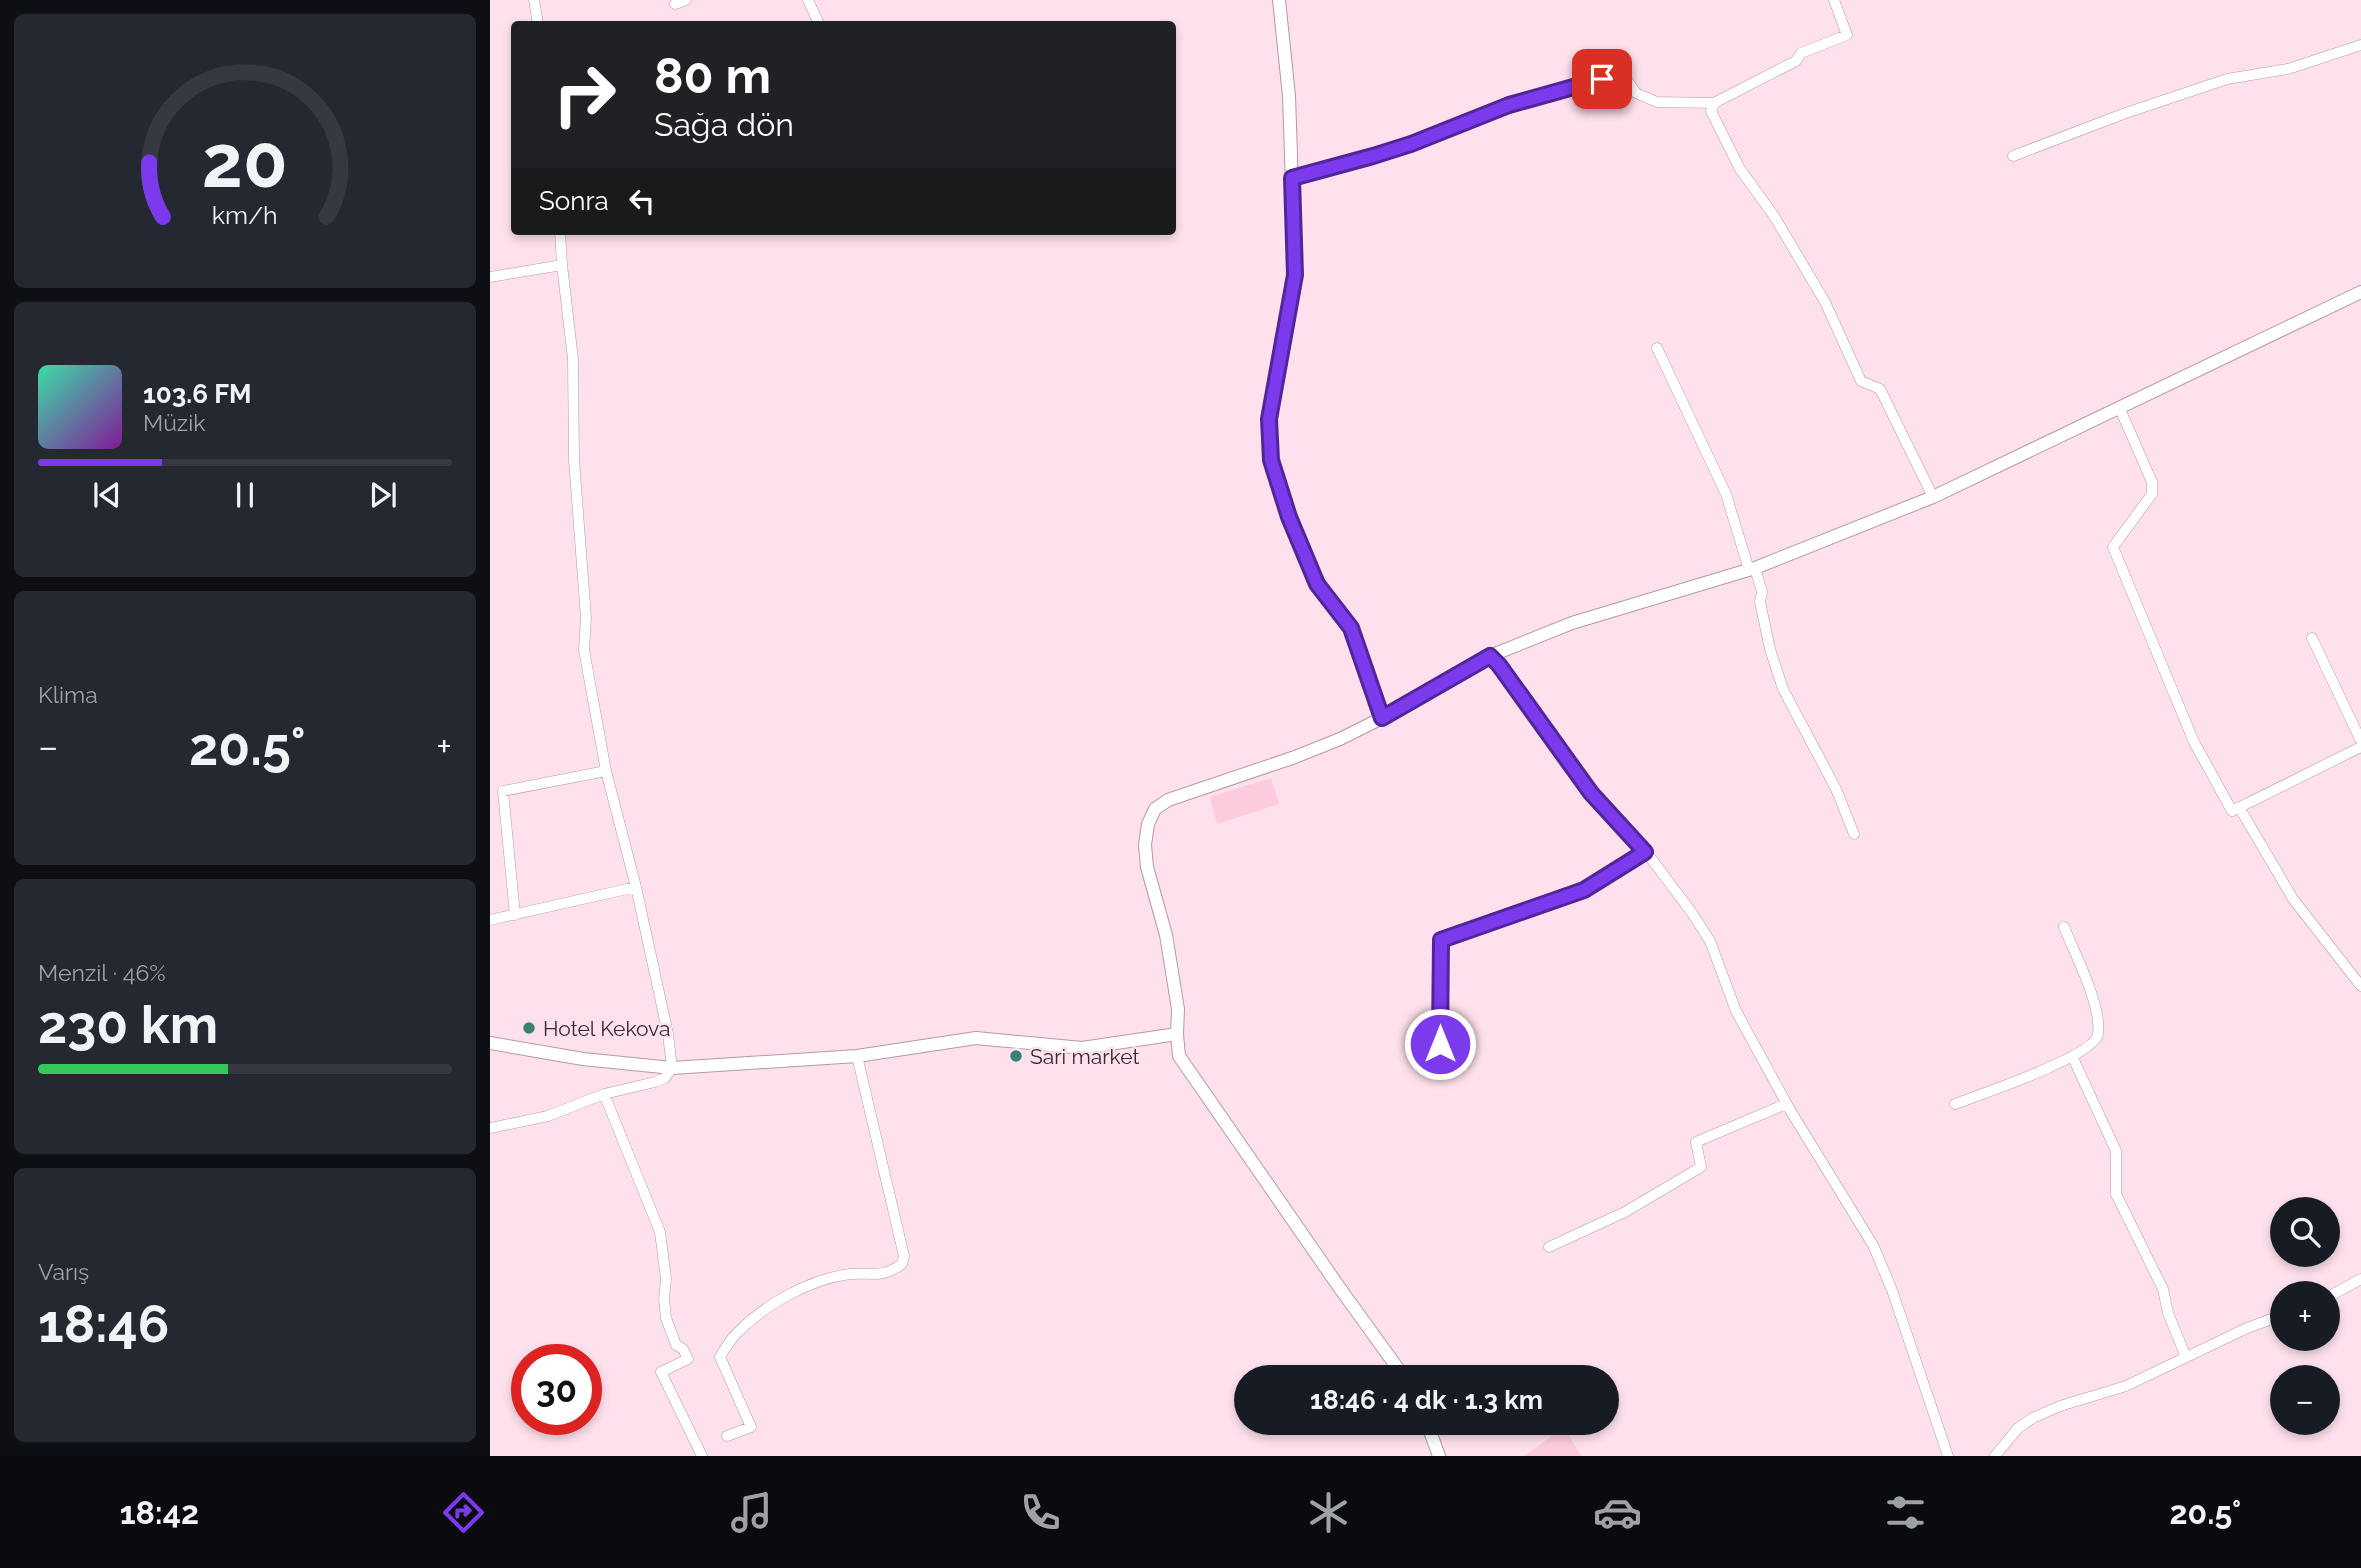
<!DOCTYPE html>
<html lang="tr">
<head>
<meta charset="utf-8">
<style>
	body { margin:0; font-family:Raleway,sans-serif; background:#242831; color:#f1f3f6; height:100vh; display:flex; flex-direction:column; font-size:26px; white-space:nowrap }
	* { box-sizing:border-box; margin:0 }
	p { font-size:23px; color:#9ea1a6 }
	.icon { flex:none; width:38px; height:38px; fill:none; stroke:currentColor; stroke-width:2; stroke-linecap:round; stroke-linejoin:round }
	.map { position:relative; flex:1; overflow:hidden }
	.details { display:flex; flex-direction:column; gap:14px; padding:14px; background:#0d0f14; width:490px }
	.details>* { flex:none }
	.banner { position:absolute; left:21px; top:21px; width:665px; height:214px; border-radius:7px; box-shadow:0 4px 10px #0003; background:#202124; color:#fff; overflow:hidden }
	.tools { position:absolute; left:1780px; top:1197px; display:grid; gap:14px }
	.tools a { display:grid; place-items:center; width:70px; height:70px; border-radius:50%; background:#171b24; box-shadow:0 4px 10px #0003; font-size:35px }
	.speed { position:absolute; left:21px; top:1344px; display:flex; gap:14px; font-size:35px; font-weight:700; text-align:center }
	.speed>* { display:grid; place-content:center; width:91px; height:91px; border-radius:50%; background:#171b24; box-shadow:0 4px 10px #0003; line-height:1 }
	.speed .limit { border:10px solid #d22; background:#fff; color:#111 }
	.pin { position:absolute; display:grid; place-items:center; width:60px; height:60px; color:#fff; margin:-30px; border-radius:14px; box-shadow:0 4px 10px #0006 }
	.me { position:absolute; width:77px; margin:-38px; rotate:0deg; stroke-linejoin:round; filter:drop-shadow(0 0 5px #0008) }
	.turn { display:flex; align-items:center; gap:24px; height:147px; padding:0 28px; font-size:32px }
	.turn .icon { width:91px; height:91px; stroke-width:2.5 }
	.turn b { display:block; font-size:49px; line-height:60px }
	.then { display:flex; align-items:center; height:66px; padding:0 28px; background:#0003; gap:14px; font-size:26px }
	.big { font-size:52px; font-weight:700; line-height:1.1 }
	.details .tile { flex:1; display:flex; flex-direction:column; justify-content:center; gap:10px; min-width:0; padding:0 24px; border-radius:10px; background:#242831 }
	.details .dial { align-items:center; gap:0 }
	.dial svg { height:182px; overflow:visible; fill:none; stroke:#363941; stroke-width:7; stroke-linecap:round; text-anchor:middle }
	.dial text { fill:#f1f3f6; stroke:none }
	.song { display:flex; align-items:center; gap:21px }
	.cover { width:84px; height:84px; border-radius:10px; background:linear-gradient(135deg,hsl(160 70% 55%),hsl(290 70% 35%)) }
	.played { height:7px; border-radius:4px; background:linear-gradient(90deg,#7c3aed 30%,#363941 30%) }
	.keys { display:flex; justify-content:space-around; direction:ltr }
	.heat { display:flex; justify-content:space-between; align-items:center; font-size:38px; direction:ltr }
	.charge { height:10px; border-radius:5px; background:linear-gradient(90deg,#34c759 46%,#363941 0) }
	.trip { position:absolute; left:744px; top:1365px; width:385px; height:70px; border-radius:35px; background:#171b24; box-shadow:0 4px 10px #0003; font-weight:700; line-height:70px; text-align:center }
	.dock { display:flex; height:112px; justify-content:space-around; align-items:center; background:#090b0e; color:#9ea1a6 }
	.dock .icon { width:49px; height:49px }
	.dock .selected { color:#7c3aed }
	.dock b { font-size:32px; color:#f1f3f6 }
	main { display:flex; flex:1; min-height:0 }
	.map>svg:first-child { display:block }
	.green { fill:#fccbdd }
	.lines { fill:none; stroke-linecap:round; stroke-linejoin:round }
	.street-casing { stroke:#b499a3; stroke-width:11 }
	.secondary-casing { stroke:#b499a3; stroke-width:14 }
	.street { stroke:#fff; stroke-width:10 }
	.secondary { stroke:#fff; stroke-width:12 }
	.route-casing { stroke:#51269a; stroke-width:18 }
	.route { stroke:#7c3aed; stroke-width:12 }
	.poi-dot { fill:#3b8075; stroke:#fee1ec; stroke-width:2.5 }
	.labels { text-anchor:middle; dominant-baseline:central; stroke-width:5; stroke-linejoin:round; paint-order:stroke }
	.poi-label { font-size:21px; fill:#352a2e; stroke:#fee1ec; text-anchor:start }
</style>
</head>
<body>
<main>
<section class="details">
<div class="tile dial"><svg viewBox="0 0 100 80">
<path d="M14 69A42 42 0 1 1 86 69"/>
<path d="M14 69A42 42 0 0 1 8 45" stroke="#7c3aed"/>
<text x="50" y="56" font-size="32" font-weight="700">20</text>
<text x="50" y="72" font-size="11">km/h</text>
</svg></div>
<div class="tile">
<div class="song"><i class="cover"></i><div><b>103.6 FM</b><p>Müzik</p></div></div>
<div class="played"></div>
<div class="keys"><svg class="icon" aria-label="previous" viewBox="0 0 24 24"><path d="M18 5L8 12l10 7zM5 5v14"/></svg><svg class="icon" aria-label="pause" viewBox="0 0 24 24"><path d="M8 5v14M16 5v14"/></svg><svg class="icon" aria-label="next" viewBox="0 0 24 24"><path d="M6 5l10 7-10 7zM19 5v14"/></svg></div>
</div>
<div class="tile"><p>Klima</p>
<div class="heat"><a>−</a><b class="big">20.5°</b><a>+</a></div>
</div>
<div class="tile"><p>Menzil · 46%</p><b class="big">230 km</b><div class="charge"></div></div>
<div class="tile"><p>Varış</p><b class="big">18:46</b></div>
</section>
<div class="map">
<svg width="1871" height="1456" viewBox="0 0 1871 1456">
	<rect width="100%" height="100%" fill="#fee1ec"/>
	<!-- green -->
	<path class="green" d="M781,778L789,804L727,824L720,797Z
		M1074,1427L1091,1456H1034Z"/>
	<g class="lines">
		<!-- street casing -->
		<g class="street-casing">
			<path id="street" d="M44,0L48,24
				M318,0L329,24
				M1344,0L1357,35L1311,53L1306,61L1224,103L1221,111L1250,169L1284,216L1335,302L1371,381L1390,389L1443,497
				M185,4L196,0
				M1523,156L1633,114L1737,79L1798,69L1871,45
				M802,178L863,163L921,144L1050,96L1133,74L1146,93L1167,102L1224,103
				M0,277L72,265
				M1167,348L1236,494L1259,570
				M1630,409L1662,482V494L1623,547L1704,742L1742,811L1871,747
				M1265,568L1272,592L1270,602L1280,649L1293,689L1346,789L1364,834
				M1822,638L1871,741
				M1000,656L1101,793L1160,857L1202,913L1220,941L1246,1011L1300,1110L1383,1245L1402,1290L1458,1456
				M1749,807L1803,899L1871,986
				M25,915L13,791L116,771
				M0,920L146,887
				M950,1044L951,940L1094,890L1155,852
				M1583,1058L1626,1151V1194L1673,1289L1678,1313L1696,1357
				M114,1094L170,1232L176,1279L174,1299L176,1318L186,1345L193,1349L198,1359L171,1372L212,1456
				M1465,1104C1489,1095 1605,1056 1608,1034C1612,1006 1585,954 1574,927
				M0,1128L58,1116L114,1094L165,1082L175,1078L182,1068L178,1034L146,887L116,771L94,650L96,618L84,460L83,359L72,265L70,231
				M1059,1247L1135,1212L1211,1167L1206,1142L1296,1104
				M1838,1297L1871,1279
				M237,1436L261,1427L230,1357C235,1349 239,1341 246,1334C274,1305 319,1279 360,1274C382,1272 391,1279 412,1264L414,1256L367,1056
				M1505,1456L1528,1428L1543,1418L1570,1406L1636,1386L1755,1329L1792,1315"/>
		</g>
		<!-- secondary casing -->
		<g class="secondary-casing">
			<path id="secondary" d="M789,0L799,96L805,275L779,419L781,460L799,517L827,584L861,628L892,718
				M0,1043L93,1059L182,1068L367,1056L486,1038L592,1048L687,1034
				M914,1377L849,1287L689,1056L687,1034L688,1009L676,935L657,867L655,845L658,824L665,809L678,800L805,757L850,739L892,718L1000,656L1082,623L1265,568L1443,497L1871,292
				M937,1423L949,1456"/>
		</g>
		<!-- street -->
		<use href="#street" class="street"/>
		<!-- secondary -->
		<use href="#secondary" class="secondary"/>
	</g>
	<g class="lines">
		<!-- route casing -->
		<g class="route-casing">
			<path id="route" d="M950,1044L951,940L1094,890L1155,852L1101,793L1009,665L1000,656L892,718L861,628L827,584L799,517L781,460L779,419L805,275L802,178L883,156L921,144L1019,105L1112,79"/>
		</g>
		<!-- route -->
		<use href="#route" class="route"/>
	</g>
	<!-- markers -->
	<g class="poi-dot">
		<circle cx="39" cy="1028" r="7"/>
		<circle cx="526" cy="1056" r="7"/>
	</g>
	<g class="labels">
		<!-- poi labels -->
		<g class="poi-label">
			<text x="53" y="1028">Hotel Kekova</text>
			<text x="540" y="1056">Sari market</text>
		</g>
	</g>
</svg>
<div class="tools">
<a><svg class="icon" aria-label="search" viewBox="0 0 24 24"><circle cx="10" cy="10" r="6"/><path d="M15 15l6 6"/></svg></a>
<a>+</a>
<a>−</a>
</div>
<div class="speed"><div class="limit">30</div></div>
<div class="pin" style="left:1112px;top:79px;background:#d93025"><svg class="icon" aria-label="arrive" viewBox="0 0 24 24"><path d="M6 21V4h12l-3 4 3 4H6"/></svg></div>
<svg class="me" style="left:950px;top:1044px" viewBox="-20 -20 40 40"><circle r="17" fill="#7c3aed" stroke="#fff" stroke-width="3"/><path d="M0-11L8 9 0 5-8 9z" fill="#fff"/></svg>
<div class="trip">18:46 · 4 dk · 1.3 km</div>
<div class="banner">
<div class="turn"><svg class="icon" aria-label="right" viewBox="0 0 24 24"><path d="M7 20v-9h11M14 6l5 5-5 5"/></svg><div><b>80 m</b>Sağa dön</div></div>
<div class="then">Sonra<svg class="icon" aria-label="left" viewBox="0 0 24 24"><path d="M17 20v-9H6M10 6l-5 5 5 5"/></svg></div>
</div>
</div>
</main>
<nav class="dock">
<b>18:42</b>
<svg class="icon selected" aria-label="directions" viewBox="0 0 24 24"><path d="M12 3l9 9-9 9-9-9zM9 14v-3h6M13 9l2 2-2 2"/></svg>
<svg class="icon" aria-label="music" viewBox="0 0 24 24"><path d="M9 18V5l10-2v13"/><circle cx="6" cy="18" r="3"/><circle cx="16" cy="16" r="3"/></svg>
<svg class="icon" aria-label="phone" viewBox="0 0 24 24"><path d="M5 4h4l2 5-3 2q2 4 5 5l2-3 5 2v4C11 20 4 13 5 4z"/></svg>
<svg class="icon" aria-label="climate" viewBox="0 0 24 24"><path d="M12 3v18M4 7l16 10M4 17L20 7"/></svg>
<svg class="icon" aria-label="car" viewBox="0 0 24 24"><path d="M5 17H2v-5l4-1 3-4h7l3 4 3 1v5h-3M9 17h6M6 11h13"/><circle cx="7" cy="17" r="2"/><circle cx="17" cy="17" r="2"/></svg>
<svg class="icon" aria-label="filters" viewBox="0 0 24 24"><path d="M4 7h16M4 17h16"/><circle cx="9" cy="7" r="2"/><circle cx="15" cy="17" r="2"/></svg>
<b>20.5°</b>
</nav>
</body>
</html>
